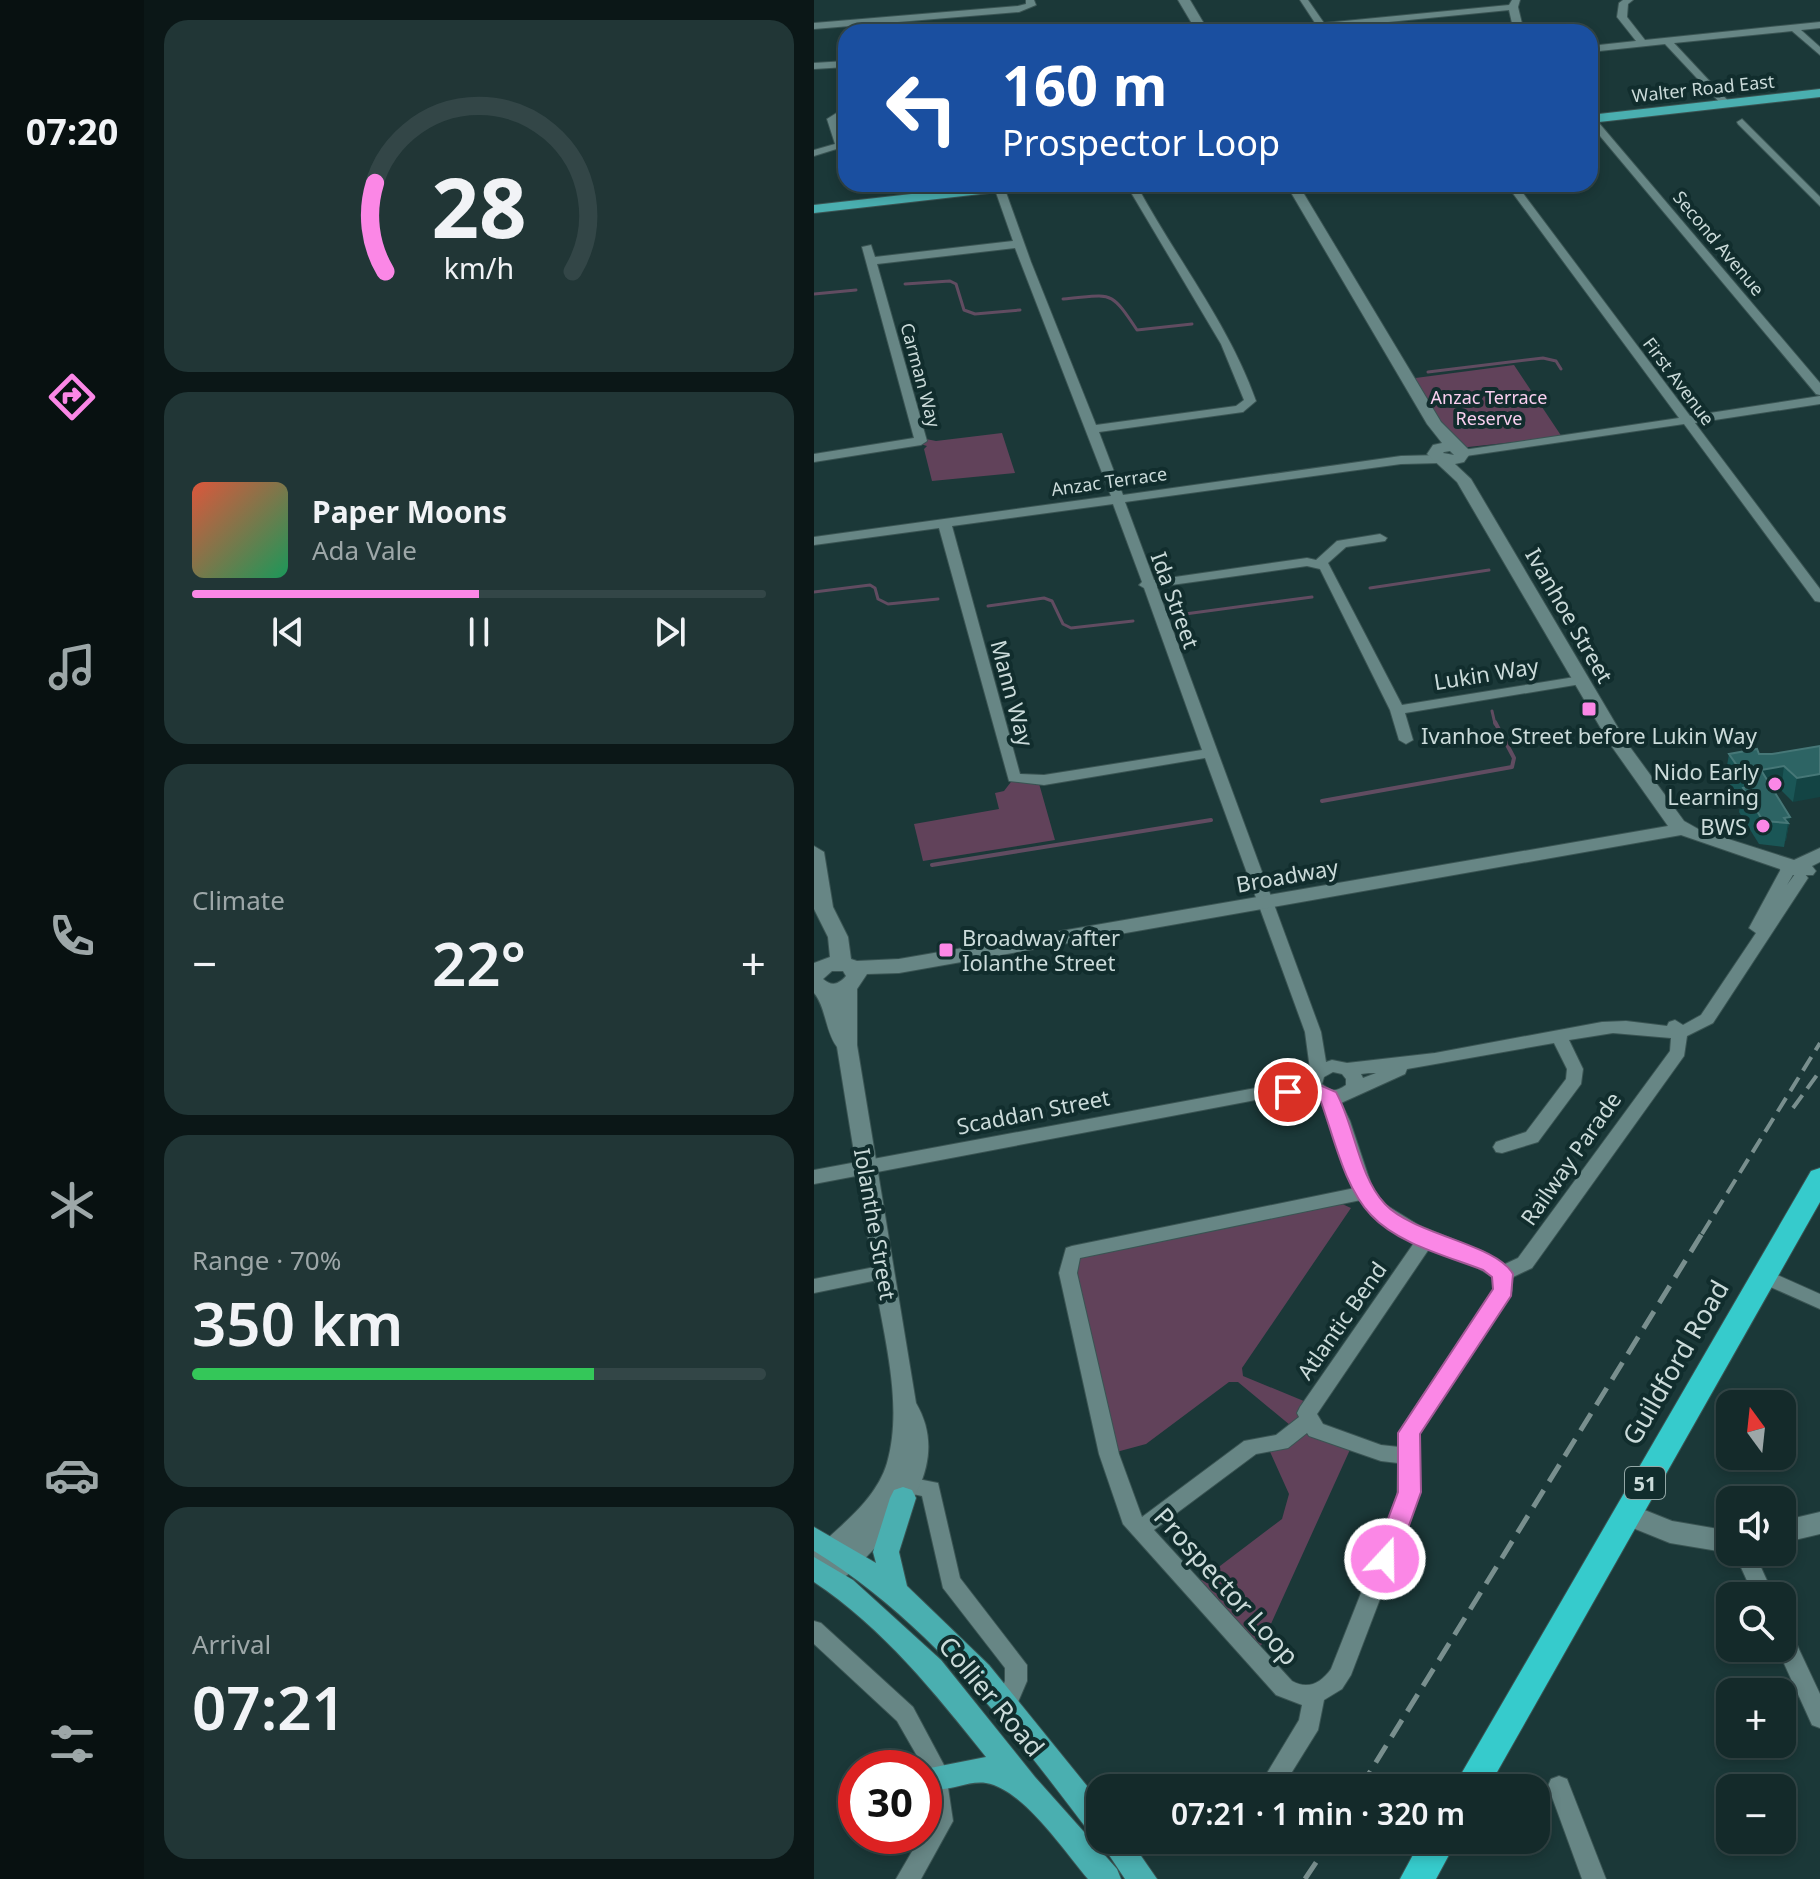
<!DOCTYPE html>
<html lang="en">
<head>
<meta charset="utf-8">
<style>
	body { margin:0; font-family:"Noto Sans",sans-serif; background:#213636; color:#f1f3f6; height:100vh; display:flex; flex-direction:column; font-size:30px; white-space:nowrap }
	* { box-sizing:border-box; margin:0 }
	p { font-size:26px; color:#9da7a8 }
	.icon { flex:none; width:44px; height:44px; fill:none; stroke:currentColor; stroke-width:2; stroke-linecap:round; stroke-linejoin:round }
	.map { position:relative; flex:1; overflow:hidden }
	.panel { display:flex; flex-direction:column; gap:20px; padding:20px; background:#0b1717; width:670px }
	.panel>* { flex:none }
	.hud { position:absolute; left:24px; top:24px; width:760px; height:168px; border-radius:24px; box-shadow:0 4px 12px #0003,0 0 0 2px #334647; background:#1a4fa0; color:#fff; overflow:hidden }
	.needle { width:52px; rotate:345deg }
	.controls { position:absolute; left:902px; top:1390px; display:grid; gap:16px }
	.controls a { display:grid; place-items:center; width:80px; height:80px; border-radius:16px; background:#142a2a; box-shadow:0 4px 12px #0003,0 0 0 2px #334647; font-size:40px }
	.speed { position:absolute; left:24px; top:1750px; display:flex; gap:16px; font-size:40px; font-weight:700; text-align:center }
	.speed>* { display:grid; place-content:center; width:104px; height:104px; border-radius:50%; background:#142a2a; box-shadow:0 4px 12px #0003,0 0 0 2px #334647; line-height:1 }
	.speed .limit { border:12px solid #d22; background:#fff; color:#111 }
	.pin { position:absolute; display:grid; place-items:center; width:68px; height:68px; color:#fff; margin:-34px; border:4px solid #fff; border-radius:50%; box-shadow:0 2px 8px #0007 }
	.me { position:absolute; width:88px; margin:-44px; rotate:21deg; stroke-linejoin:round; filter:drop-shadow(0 0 6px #0008) }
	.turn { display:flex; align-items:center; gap:28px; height:168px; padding:0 32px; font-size:36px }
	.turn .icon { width:104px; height:104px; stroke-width:2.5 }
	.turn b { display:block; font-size:56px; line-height:68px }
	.big { font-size:60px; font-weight:600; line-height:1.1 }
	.panel .tile { flex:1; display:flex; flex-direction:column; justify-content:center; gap:12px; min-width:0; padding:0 28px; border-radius:24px; background:#213636 }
	.panel .dial { align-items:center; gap:0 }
	.dial svg { height:208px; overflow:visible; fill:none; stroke:#334647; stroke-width:7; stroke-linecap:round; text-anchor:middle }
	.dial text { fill:#f1f3f6; stroke:none }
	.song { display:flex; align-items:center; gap:24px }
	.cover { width:96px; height:96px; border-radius:12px; background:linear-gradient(135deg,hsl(10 70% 55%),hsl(150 70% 35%)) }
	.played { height:8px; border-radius:4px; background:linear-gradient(90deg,#fb87e6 50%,#334647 50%) }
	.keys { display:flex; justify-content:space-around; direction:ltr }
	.heat { display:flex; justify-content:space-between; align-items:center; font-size:44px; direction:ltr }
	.charge { height:12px; border-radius:6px; background:linear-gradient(90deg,#34c759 70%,#334647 0) }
	.trip { position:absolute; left:272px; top:1774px; width:464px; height:80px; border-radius:24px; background:#142a2a; box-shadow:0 4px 12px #0003,0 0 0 2px #334647; font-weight:600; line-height:80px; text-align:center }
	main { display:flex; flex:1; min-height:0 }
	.tabs { display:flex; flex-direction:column; width:144px; justify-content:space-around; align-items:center; background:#081111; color:#9da7a8 }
	.tabs .icon { width:56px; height:56px }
	.tabs .on { color:#fb87e6 }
	.tabs b { font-size:36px; color:#f1f3f6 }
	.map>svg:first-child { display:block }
	.green { fill:#61425a }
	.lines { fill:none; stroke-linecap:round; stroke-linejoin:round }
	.stream-far1 { stroke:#614c61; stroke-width:3 }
	.stream { stroke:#614c61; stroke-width:4 }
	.street-casing { stroke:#3a5453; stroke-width:2 }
	.secondary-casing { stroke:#3a5453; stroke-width:2 }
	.primary-casing { stroke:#3a5453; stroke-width:2 }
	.highway-casing { stroke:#3a5453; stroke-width:2 }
	.street { fill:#678685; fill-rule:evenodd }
	.secondary { fill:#678685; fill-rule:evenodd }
	.primary { fill:#4aafb0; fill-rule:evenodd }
	.highway { fill:#36cbcc; fill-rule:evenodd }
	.rail-far1 { stroke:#798f8e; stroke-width:4; stroke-dasharray:16 8; stroke-linecap:butt }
	.rail { stroke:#798f8e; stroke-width:5; stroke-dasharray:20 10; stroke-linecap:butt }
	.wall { fill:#1a5656 }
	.shaded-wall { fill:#134444 }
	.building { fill:#2d6464; stroke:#467777; stroke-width:2 }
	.route { fill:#fb87e6; stroke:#a35896; stroke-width:2 }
	.poi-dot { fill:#fb87e6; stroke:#112d2d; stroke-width:3 }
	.labels { text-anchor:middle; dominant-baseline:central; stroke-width:8; stroke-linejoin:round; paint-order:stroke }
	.far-street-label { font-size:18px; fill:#cbdbda; stroke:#112d2d }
	.far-park-label { font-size:18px; fill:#f9cfef; stroke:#112d2d }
	.shield { fill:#112d2d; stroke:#93a7a6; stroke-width:2 }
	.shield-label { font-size:20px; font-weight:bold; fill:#cbdbda }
	.street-label { font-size:22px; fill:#cbdbda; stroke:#112d2d }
	.poi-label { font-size:22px; fill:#cbdbda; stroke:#112d2d; text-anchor:end }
	.near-street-label { font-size:26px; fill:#cbdbda; stroke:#112d2d }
</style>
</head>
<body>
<main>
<nav class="tabs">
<b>07:20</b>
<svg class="icon on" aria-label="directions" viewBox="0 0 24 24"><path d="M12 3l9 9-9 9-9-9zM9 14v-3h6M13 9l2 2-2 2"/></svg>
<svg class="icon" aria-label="music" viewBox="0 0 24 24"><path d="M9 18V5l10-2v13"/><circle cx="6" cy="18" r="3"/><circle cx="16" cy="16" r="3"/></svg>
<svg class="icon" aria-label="phone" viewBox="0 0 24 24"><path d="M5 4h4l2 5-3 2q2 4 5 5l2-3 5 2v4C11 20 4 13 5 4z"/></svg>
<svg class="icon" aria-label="climate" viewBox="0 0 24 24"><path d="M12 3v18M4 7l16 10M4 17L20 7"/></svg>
<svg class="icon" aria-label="car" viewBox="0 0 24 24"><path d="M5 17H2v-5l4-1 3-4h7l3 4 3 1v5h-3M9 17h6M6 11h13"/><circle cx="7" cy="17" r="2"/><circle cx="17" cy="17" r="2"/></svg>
<svg class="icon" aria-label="filters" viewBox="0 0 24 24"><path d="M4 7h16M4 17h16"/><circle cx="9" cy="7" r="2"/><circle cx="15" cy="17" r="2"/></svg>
</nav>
<section class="panel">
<div class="tile dial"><svg viewBox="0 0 100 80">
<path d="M14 69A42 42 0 1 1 86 69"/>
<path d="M14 69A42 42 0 0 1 10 35" stroke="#fb87e6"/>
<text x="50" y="56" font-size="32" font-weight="700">28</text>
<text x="50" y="72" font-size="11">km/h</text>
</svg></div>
<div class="tile">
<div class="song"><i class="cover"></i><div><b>Paper Moons</b><p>Ada Vale</p></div></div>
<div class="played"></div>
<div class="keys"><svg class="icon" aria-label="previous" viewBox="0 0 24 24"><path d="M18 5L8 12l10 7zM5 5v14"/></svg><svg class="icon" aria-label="pause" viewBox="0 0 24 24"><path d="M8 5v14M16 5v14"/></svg><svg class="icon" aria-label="next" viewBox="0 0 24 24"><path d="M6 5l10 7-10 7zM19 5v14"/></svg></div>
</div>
<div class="tile"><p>Climate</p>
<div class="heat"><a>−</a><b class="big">22°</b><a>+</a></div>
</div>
<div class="tile"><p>Range · 70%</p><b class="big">350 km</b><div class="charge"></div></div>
<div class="tile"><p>Arrival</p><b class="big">07:21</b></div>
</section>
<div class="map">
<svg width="1006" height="1879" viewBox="0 0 1006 1879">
	<rect width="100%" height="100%" fill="#1b3838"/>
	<!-- green -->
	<path class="green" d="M700,365L748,437L645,448L594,379Z
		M188,433L201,473L118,481L110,449L113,446L103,443L107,438L122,441Z
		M200,778L224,780L241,840L109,861L100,824L185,809L181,793L190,791Z
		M517,1199L537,1208L428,1368L429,1376L497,1404L495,1421L539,1443L441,1659L377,1588L468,1519L475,1494L453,1445L482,1430L424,1382H415L332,1444L295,1454L258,1253Z"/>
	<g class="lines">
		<!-- stream-far1 -->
		<path class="stream-far1" d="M91,284L136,281L142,284L150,310L161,314L206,310
			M0,294L42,290
			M249,299C298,295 295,288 323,330L378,324
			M614,372L729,358L742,361L747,369
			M556,588L675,570
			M0,592L56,585L61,588L64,599L74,604L124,599
			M174,606L230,598L238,601L249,624L257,628L319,621
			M371,614L498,597
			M678,711L681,724"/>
		<!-- stream -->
		<path class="stream" d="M508,801L698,767L700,758L681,722
			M118,865L397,820"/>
		<!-- street casing -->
		<g class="street-casing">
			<path id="street" d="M212,0H220L222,5L205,12L0,29V23L204,6L212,4Z
				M486,0H494L510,23L695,5L698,0H706L704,7L710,32H700L695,10L514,28L517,32H507Z
				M809,0H819L814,4L813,17L831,40L1006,22V28L987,30L1006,47V55L978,31L860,43L917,104L909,106L851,44L776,52V46L822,41L803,17L805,3Z
				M32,61V67L0,69V63Z
				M32,107V114L23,120L32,146L0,156V150L21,144L13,119Z
				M776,115L779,116L1006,383V395L1002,394L776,124Z
				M928,119L1006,197V206L924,124L923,122Z
				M179,184H189L217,262L282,425L422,406L430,400L407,344L312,184H322C361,257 414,322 442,401L429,412L285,432L309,495L587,456L626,455L632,459L626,463L587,464L311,502L340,580L493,558L502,560L523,541L566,534L573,538L571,541L532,547L514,563L588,705L767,676L774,680L767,684L591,713L599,740L592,744L585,740L576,710L506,569L493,566L343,587L507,1032L512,1062L518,1060L533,1063L621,1053L788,1022L812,1021L853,1026L855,1022L861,1020L869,1025L887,1015L942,933L935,928L967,869H977L980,873L973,885L981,874H991L994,878L899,1023L873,1036L870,1056L718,1268L697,1278L698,1290L696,1295L605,1434L603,1502L537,1675L528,1689L510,1700L504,1730L468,1788H444L485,1720L488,1705L462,1695L309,1524L285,1454L245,1273L252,1248L258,1246L541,1188L518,1121L509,1102L504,1100L491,1086L447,1099L0,1184V1170L447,1087L494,1072L496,1069L491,1032L391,758L230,785L195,781L125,528L0,545V537L297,496L201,248L63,264L113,441L107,445L0,462V454L100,438L48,247L57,245L61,257L199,241ZM299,504L328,582L325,585L330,588L388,750L230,775L206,774L138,526ZM799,1033L857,1038L856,1051L704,1258L689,1265L660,1248L606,1226L572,1205L559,1190L536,1121L527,1103L591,1074L593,1069L740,1043L753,1069L752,1079L712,1132L682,1142L679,1147L682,1152L688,1153L724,1142L767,1084L769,1069L755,1040ZM519,1072L528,1074L532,1079V1085C522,1092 517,1092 508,1084L510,1077ZM555,1073H562L549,1078L547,1074ZM547,1200L576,1227L602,1240L486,1407L483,1413L485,1417L462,1435L430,1441L328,1517L305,1454L263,1273L266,1258ZM617,1246L647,1258L679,1277L680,1289L588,1427L585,1447L567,1445L509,1424L503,1414ZM493,1433L495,1436L567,1461L584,1463L583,1502L517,1669C507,1683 494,1690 478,1681L340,1530L442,1454L474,1448Z
				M692,184H702L876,416L1006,396V404L881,423L1006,589V602L1001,601L870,424L645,457L643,454L649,450L865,418Z
				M71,1265L78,1267L80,1272L78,1277L0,1293V1279Z
				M950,1269L1006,1294V1309L943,1281L941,1276L943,1271Z
				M84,1475L124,1483L146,1578L213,1665V1681L201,1709L193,1712L185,1709L182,1702L191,1681V1668L129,1588L108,1496L77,1489L74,1483L77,1477Z
				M920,1552H940L960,1596H940Z
				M0,1621L7,1623L99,1707L131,1767L139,1821L107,1879H82L107,1836H110V1830L116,1819L110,1768L83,1721L0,1644Z
				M968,1626L975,1628L1006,1694V1728L998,1725L963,1648H968Z
				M745,1776L753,1779L792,1879H768L734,1786L737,1779Z"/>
		</g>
		<!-- secondary casing -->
		<g class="secondary-casing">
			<path id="secondary" d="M364,0H376L395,32H383Z
				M472,184H484L627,422L657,452L650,462L641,464L657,479L813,743L870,821L886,830L980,860L1006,848V862L998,866L1002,871L999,875H968L966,869L867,835L85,973L53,974L43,989V1045L102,1403C134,1457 98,1511 59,1550C48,1561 37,1576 22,1581L11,1574L0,1579V1551C27,1525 62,1500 73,1463C90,1404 69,1334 60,1276C48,1199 35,1123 23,1047C11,1031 12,1007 0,993V963L16,957L14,937L0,909V846L10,852L19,907L34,937L37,959L43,961L85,959L854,826L796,744L643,482L613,454L619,445L628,443L613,424ZM636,451L640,455L629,453L630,452ZM18,971H29L32,976C25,984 18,987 9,979Z
				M813,1503L858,1521L916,1531V1552H919L916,1553L856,1543L804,1522L800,1514L804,1506Z
				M1006,1512V1534L968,1543V1521Z"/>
		</g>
		<!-- primary casing -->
		<g class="primary-casing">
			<path id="primary" d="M1006,89V97L776,123V115Z
				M186,184H226L220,188L0,213V205Z
				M89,1487L98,1490L102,1498L85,1552L93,1586L175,1665L286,1802V1840H316L343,1879H311L285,1840L286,1837L276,1833C196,1727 115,1622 0,1551V1527L62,1563L59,1552L76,1498L80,1490Z
				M0,1557L39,1580L127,1660L221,1777L303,1869L307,1879H274C250,1851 209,1789 172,1783C151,1780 132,1795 111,1787V1769L172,1757C121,1693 69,1628 0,1582Z"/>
		</g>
		<!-- highway casing -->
		<g class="highway-casing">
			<path id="highway" d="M1006,1168V1202L674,1788H639L997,1171Z
				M607,1840H643L622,1879H586Z"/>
		</g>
		<!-- street -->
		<use href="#street" class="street"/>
		<!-- secondary -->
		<use href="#secondary" class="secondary"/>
		<!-- primary -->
		<use href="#primary" class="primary"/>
		<!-- highway -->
		<use href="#highway" class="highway"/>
		<!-- rail-far1 -->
		<path class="rail-far1" d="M979,1108L1006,1071
			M888,1234L1006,1043"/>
		<!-- rail -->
		<path class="rail" d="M546,1788L889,1232
			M491,1879L517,1840"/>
	</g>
	<!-- wall -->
	<path class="wall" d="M1006,746L979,802L967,790L960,791L976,817L972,840L971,841L970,847L945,844L925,812L927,800L911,777L915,754H958Z"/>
	<!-- shaded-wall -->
	<path class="shaded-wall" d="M970,766L967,790L943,794L947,770Z
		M1006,774V797L979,802L983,778Z
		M976,817L972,840L971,841L974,823L970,818Z"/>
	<!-- building -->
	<path class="building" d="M1006,746V774L983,778L970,766L947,770L976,817L970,818L974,823L949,821L929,788L937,786L915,754L943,749L945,754H958Z"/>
	<!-- route -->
	<path class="route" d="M501,1083L522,1092C541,1126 544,1175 571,1204C600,1235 683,1244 699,1274L697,1296L606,1434L607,1492L583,1559L579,1567L571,1570L563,1567L559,1559L584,1492V1433L679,1289L678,1277L669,1270C633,1256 584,1244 557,1215C530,1187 520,1137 507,1102C493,1095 474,1104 465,1092L474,1085Z"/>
	<!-- markers -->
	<g class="poi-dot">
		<rect x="767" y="701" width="16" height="16" rx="4"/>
		<circle cx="961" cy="784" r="8"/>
		<circle cx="949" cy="826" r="8"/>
		<rect x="124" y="942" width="16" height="16" rx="4"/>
	</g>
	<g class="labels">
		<!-- far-street labels -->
		<g class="far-street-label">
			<text transform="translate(889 88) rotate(-6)">Walter Road East</text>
			<text transform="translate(905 243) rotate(50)">Second Avenue</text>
			<text transform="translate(107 375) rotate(75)">Carman Way</text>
			<text transform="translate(865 381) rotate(53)">First Avenue</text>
			<text transform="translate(295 481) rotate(-8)">Anzac Terrace</text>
		</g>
		<!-- far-park labels -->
		<g class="far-park-label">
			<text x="675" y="397">Anzac Terrace<tspan x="675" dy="21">Reserve</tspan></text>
		</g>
		<!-- shield labels -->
		<rect class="shield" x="811" y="1467" width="40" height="32" rx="6"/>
		<g class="shield-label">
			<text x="831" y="1483">51</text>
		</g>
		<!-- street labels -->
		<g class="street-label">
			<text transform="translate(362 600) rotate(70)">Ida Street</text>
			<text transform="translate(756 615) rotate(60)">Ivanhoe Street</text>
			<text transform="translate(672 673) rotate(-9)">Lukin Way</text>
			<text transform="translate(199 693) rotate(75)">Mann Way</text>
			<text transform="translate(473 875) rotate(-10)">Broadway</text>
			<text transform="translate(219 1111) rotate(-11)">Scaddan Street</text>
			<text transform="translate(756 1158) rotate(-55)">Railway Parade</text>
			<text transform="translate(62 1224) rotate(80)">Iolanthe Street</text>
			<text transform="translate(527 1320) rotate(-55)">Atlantic Bend</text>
		</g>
		<!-- poi labels -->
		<g class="poi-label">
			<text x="775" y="735" text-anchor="middle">Ivanhoe Street before Lukin Way</text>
			<text x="945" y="771">Nido Early<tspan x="945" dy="25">Learning</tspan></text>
			<text x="933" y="826">BWS</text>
			<text x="148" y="937" text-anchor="start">Broadway after<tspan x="148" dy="25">Iolanthe Street</tspan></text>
		</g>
		<!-- near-street labels -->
		<g class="near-street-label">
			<text transform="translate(861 1362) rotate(-60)">Guildford Road</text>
			<text transform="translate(413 1586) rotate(48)">Prospector Loop</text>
			<text transform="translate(178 1696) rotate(50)">Collier Road</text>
		</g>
	</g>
</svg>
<div class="controls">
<a><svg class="needle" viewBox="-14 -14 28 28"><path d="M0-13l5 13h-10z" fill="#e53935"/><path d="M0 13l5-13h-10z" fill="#9da7a8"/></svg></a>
<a><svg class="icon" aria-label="sound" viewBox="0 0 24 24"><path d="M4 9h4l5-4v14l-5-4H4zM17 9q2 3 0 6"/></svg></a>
<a><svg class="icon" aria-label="search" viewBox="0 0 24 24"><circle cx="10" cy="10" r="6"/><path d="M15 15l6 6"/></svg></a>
<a>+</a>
<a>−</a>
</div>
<div class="speed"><div class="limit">30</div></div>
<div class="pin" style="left:474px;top:1092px;background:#d93025"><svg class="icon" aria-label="arrive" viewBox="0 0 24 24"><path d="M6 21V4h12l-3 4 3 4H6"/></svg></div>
<svg class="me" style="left:571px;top:1559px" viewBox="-20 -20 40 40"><circle r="17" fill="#fb87e6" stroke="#fff" stroke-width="3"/><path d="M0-11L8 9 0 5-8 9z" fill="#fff"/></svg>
<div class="trip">07:21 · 1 min · 320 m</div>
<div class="hud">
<div class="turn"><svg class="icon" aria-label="left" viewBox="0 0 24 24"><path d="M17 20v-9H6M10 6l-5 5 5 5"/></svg><div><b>160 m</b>Prospector Loop</div></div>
</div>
</div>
</main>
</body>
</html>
